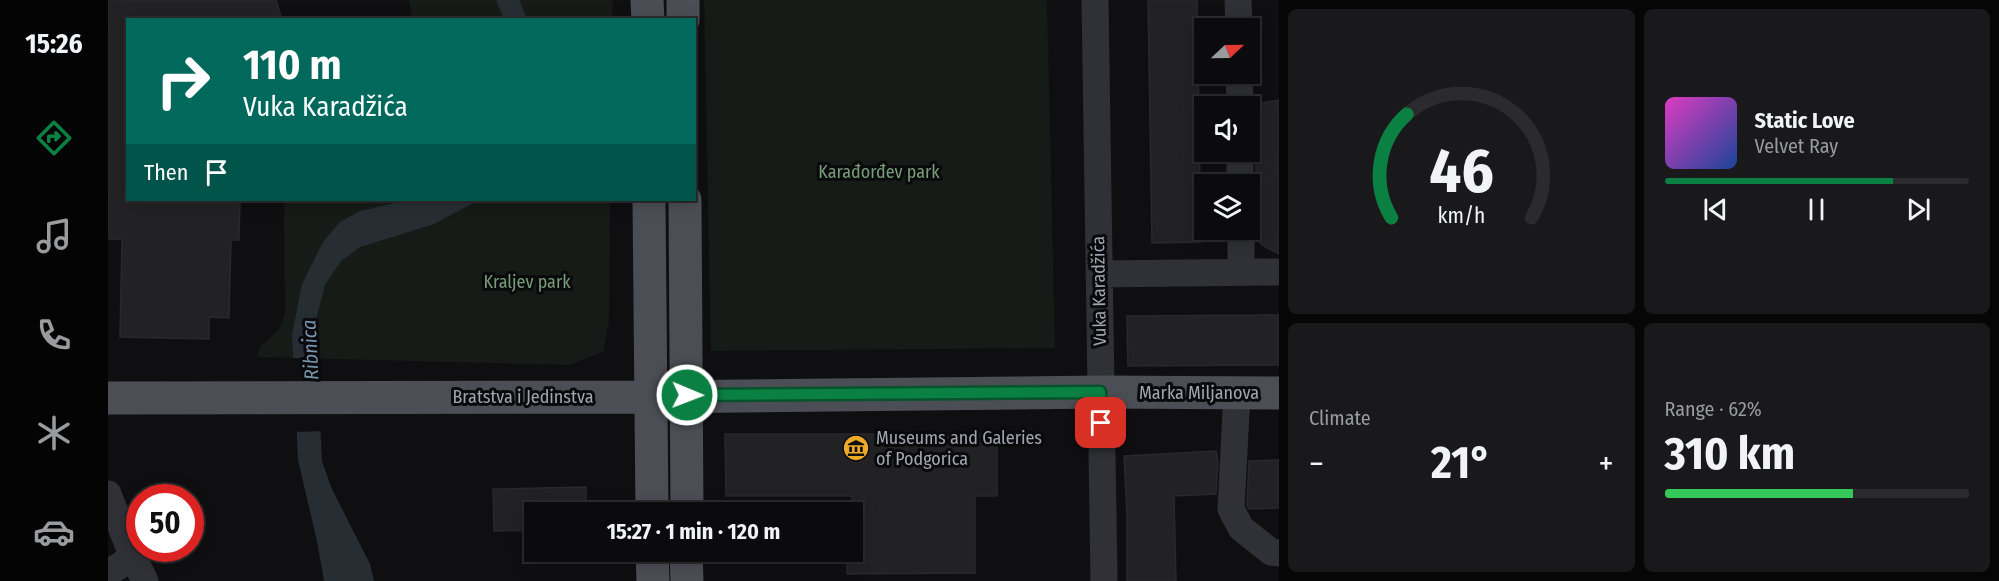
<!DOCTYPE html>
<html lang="en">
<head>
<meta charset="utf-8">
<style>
	body { margin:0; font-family:"Fira Sans Condensed",sans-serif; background:#19191b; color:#f1f3f6; height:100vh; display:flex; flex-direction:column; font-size:22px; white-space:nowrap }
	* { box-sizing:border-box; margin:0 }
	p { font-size:20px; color:#9a9b9d }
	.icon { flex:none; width:33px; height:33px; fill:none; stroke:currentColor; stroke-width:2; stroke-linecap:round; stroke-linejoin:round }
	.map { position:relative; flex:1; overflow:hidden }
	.panel { display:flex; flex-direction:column; gap:9px; padding:9px; background:#060607; width:720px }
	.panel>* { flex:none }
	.guide { position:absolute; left:18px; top:18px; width:570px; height:183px; border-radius:0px; box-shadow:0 3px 15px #0003,0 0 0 2px #2b2b2e; background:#00695c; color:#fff; overflow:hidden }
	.needle { width:39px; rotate:68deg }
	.controls { position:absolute; left:1086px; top:18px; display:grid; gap:12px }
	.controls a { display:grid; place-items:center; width:66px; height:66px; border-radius:0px; background:#0b0b0d; box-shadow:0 3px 15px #0003,0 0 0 2px #2b2b2e; font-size:30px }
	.speed { position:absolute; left:18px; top:484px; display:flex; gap:12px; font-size:30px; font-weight:700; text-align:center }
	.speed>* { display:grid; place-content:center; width:78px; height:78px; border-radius:50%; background:#0b0b0d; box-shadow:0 3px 15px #0003,0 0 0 2px #2b2b2e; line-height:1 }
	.speed .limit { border:9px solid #d22; background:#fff; color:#111 }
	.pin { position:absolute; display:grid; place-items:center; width:51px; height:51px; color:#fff; margin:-26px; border-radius:12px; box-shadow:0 3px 9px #0006 }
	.me { position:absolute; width:66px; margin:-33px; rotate:91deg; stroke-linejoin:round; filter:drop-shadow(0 0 4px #0008) }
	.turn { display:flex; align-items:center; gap:21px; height:126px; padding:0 18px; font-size:27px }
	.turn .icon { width:78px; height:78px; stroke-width:2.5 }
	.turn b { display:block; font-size:42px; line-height:51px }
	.then { display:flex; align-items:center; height:57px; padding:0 18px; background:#0003; gap:12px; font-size:22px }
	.big { font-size:45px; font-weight:700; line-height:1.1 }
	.panel .widget { flex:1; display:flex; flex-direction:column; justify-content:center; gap:9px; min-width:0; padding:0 21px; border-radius:9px; background:#19191b }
	.panel .dial { align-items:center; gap:0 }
	.dial svg { height:156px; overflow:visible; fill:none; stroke:#2b2b2e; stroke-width:7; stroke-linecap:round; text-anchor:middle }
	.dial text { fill:#f1f3f6; stroke:none }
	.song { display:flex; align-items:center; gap:18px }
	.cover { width:72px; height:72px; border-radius:9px; background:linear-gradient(135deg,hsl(310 70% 55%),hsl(220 70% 35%)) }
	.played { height:6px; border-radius:3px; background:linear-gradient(90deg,#0b8043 75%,#2b2b2e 75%) }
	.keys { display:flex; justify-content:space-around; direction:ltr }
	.heat { display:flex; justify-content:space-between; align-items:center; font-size:33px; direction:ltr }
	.charge { height:9px; border-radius:4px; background:linear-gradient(90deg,#34c759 62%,#2b2b2e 0) }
	.panel .tiles { flex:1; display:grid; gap:9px; grid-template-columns:repeat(2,1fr) }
	.trip { position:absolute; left:416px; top:502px; width:339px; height:60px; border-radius:0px; background:#0b0b0d; box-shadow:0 3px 15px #0003,0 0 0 2px #2b2b2e; font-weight:700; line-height:60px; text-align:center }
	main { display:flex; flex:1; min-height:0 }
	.tab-bar { display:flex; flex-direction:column; width:108px; justify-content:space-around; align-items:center; background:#040405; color:#9a9b9d }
	.tab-bar .icon { width:42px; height:42px }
	.tab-bar .selected { color:#0b8043 }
	.tab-bar b { font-size:27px; color:#f1f3f6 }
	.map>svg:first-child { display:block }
	.green { fill:#161b17 }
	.water { fill:#262e34 }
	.pier { fill:#0f0f11 }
	.building { fill:#222225; stroke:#29292d; stroke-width:1.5 }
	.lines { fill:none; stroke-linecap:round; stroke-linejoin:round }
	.minor { stroke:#303136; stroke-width:27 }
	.major { stroke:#4c4e55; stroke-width:33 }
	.route-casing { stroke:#07532c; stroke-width:15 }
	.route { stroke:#0b8043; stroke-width:10 }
	.labels { text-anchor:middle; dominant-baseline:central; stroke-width:6; stroke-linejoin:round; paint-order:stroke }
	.park-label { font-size:18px; fill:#779d79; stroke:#0a0a0c }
	.street-label { font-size:18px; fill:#a0a6b1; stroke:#0a0a0c }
	.poi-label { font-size:18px; fill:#a0a6b1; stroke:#0a0a0c; text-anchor:start }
	.water-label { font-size:20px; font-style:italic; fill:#7794ad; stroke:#0a0a0c }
</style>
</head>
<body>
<main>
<nav class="tab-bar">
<b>15:26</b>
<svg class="icon selected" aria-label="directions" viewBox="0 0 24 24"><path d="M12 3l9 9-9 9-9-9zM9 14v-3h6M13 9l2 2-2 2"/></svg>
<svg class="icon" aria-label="music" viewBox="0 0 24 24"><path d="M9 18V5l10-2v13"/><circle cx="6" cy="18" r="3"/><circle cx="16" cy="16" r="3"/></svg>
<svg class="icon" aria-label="phone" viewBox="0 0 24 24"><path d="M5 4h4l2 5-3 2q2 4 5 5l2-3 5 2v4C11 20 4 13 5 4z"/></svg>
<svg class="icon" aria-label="climate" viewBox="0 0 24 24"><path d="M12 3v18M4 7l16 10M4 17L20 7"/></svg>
<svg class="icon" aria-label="car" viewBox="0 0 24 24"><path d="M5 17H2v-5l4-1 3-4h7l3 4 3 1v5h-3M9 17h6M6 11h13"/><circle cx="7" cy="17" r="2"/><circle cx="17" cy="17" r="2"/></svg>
</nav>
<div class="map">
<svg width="1171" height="581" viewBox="0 0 1171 581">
	<rect width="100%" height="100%" fill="#0f0f11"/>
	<!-- green -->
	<path class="green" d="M301,0H505L504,19H304Z
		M596,0H939L947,348L603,351Z
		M176,200H502L501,322L495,352L461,365L150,357L151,348L172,328L177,313Z"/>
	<!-- water -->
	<path class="water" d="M388,0H411L419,19H396Z
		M300,200H371L326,224L252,247L233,261L217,285L207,323L214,461L223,487L262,564L266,581H216L209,541L190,460L184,335L194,284L215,242L232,222L252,211Z"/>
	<!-- pier -->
	<path class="pier" d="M182,358H212L216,431L186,432Z"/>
	<!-- building -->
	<path class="building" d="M0,0H168L174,20H20V200H132L131,240H123L121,318L101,317V339L12,337L14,239H0Z
		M1040,0H1089L1093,242L1044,243Z
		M1171,100V254L1154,245L1149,237L1147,114L1155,103Z
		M1171,315V365L1020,366L1019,316Z
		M617,434H889V496H867V573L739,574V552H744V496H618Z
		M1108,451L1110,462L1108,494L1066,496L1068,581H1019V514L1016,456Z
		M1171,460V508L1141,509L1139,506L1141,461Z
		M478,487V513H426V530L386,531L385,489Z"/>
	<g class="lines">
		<!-- minor -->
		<path class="minor" d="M987,0L996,581
			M1130,0L1131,28
			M1131,74L1132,106
			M1132,152V184
			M1133,230V272
			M991,274L1171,272
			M1129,393L1123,509L1133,528L1163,552L1171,553
			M0,494L25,557L37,581
			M0,573L25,557"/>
		<!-- major -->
		<path class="major" d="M539,0L540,20
			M575,0V20
			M541,200L544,513
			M577,200L579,513
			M0,398L543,397L992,392L1171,393
			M544,552L545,581
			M578,552L579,581"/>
	</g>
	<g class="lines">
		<!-- route casing -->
		<g class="route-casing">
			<path id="route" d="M579,395L992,392L993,423"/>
		</g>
		<!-- route -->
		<use href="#route" class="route"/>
	</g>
	<!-- icons -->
	<defs>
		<g id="museum-disc" transform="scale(1.35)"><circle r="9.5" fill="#efaa29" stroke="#0a0a0c"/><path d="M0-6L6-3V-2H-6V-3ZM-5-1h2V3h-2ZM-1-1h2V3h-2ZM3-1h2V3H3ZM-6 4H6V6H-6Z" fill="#111"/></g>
	</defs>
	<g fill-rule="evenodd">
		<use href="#museum-disc" x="748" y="448"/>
	</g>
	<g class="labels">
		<!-- park labels -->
		<g class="park-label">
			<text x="771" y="172">Karađorđev park</text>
			<text x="419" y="282">Kraljev park</text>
		</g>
		<!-- street labels -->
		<g class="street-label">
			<text transform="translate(991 291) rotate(-91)">Vuka Karadžića</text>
			<text x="1091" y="393">Marka Miljanova</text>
			<text x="415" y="397">Bratstva i Jedinstva</text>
		</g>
		<!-- poi labels -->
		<g class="poi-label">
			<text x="768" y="438">Museums and Galeries<tspan x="768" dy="21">of Podgorica</tspan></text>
		</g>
		<!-- water labels -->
		<g class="water-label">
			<text transform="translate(202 350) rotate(-93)">Ribnica</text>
		</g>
	</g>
</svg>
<div class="controls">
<a><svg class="needle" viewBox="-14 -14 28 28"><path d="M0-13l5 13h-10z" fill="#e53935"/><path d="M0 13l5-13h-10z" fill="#9a9b9d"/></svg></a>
<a><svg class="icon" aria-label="sound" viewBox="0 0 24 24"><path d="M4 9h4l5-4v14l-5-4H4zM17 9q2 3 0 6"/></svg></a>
<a><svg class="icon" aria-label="layers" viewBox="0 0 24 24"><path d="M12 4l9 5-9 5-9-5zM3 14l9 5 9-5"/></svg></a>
</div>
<div class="speed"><div class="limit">50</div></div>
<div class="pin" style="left:993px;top:423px;background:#d93025"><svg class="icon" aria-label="arrive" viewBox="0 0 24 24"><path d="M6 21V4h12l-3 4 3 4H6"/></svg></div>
<svg class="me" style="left:579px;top:395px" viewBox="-20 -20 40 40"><circle r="17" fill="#0b8043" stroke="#fff" stroke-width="3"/><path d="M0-11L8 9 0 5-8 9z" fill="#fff"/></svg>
<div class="trip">15:27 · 1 min · 120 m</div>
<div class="guide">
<div class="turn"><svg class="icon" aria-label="right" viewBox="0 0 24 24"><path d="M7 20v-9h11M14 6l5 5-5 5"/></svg><div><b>110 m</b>Vuka Karadžića</div></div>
<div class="then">Then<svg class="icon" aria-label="arrive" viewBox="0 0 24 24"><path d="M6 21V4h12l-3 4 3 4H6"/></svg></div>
</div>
</div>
<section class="panel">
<div class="tiles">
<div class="widget dial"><svg viewBox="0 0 100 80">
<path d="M14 69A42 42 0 1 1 86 69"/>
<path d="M14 69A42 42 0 0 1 22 16" stroke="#0b8043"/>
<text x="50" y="56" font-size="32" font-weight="700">46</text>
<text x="50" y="72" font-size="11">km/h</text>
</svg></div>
<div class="widget">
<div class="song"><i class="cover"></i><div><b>Static Love</b><p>Velvet Ray</p></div></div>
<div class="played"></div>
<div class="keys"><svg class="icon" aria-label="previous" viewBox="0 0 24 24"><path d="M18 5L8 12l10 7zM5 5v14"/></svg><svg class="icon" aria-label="pause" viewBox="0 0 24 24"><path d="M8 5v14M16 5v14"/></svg><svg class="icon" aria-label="next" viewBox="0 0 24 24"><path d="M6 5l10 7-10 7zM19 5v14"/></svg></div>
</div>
<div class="widget"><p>Climate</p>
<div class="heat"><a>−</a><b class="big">21°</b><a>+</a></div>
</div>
<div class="widget"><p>Range · 62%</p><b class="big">310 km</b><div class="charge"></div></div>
</div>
</section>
</main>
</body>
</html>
